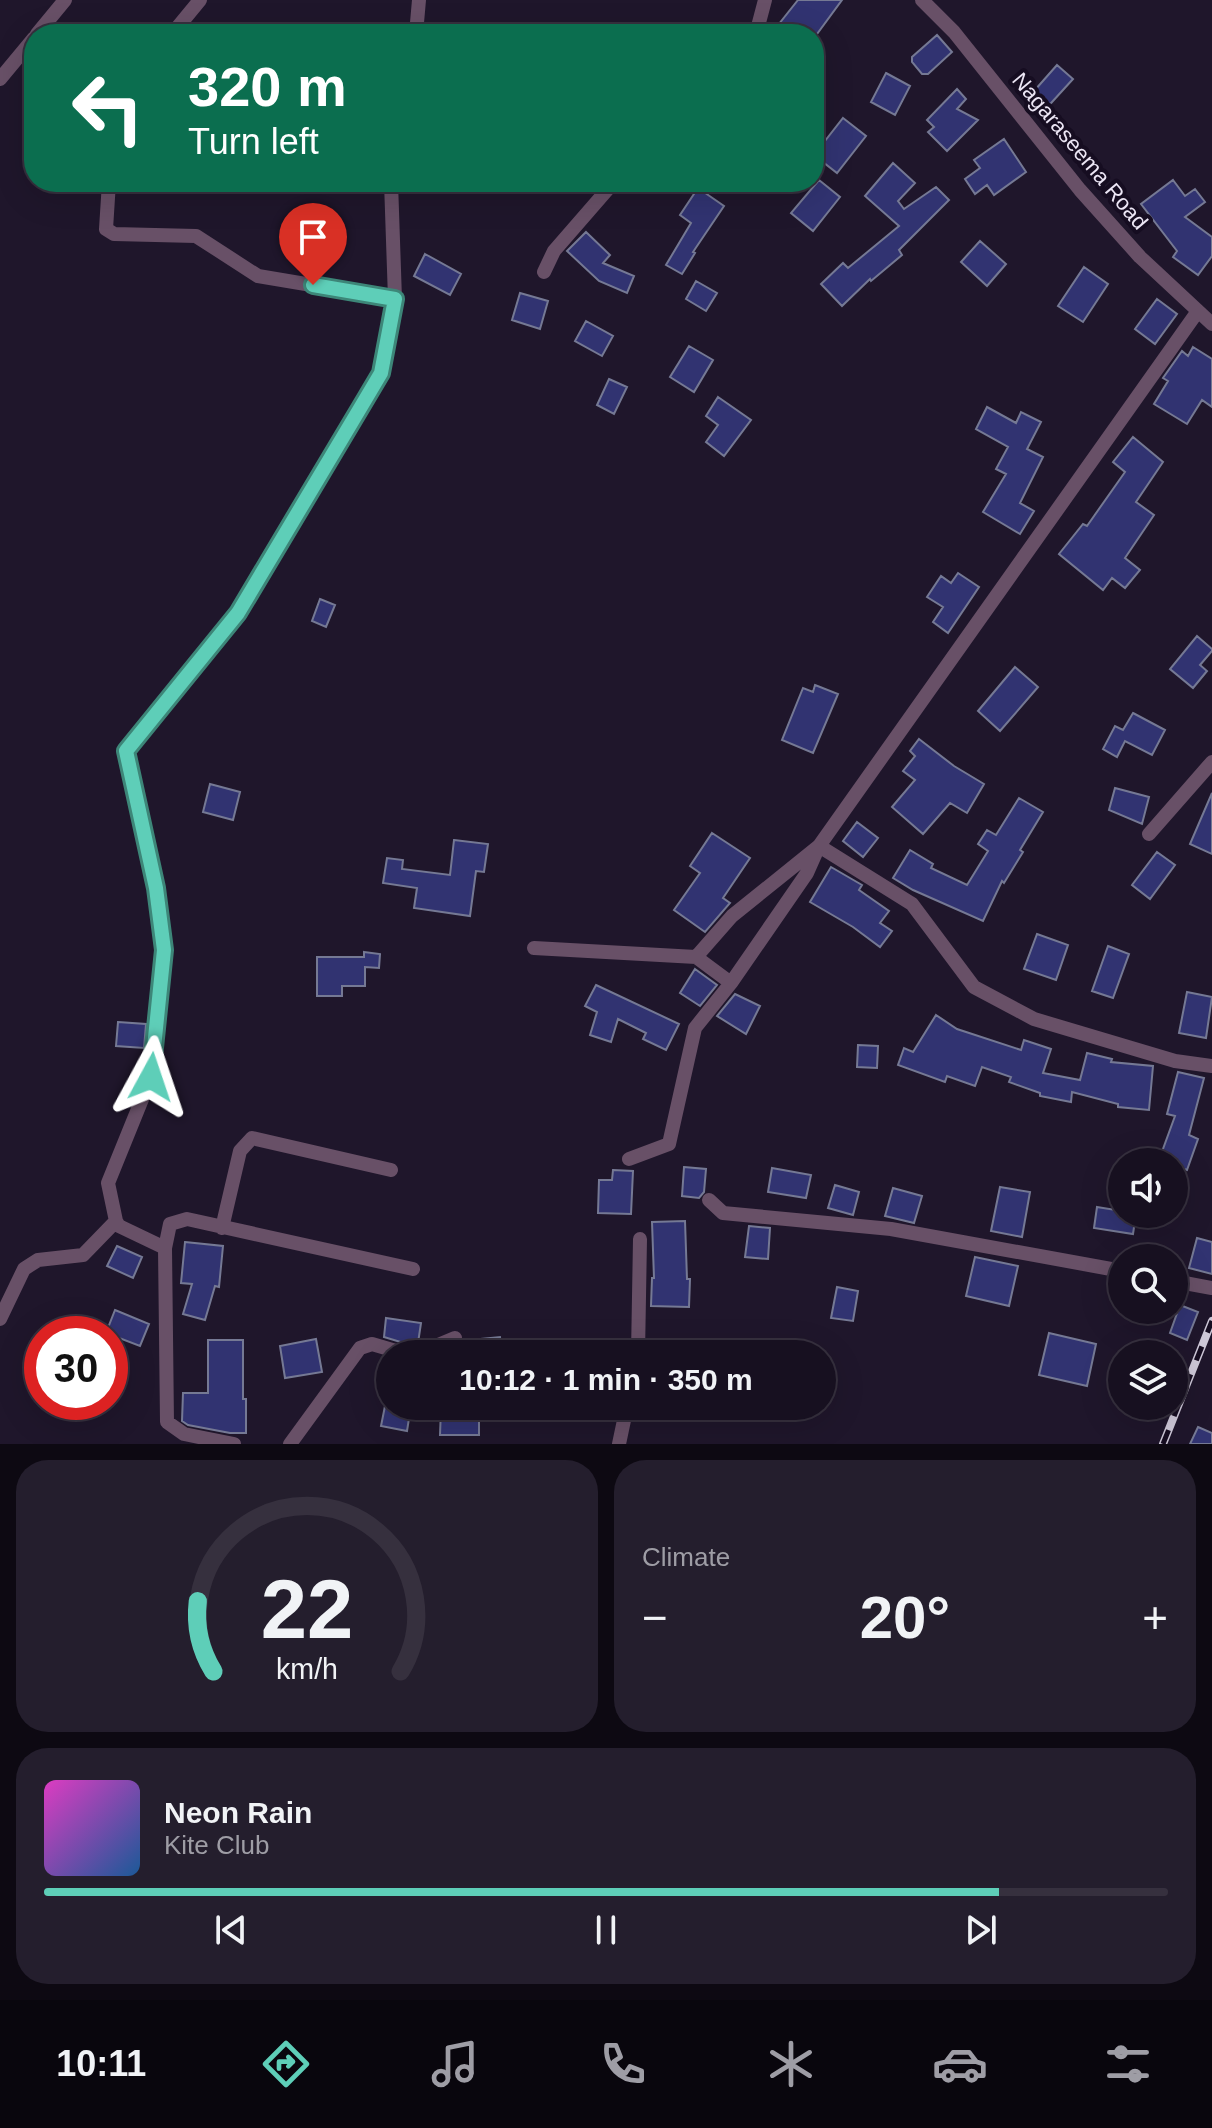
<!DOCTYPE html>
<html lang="en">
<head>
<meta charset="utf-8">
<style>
	body { margin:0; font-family:Arial,sans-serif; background:#241e2d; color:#f1f3f6; height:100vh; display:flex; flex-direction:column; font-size:30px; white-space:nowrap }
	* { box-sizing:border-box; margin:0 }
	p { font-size:26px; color:#9e9da5 }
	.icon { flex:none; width:44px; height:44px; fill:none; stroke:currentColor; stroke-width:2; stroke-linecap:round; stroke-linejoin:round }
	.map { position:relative; height:1444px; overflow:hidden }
	.sheet { display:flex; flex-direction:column; gap:16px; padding:16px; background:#0d0912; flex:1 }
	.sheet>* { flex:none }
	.top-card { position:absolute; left:24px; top:24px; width:800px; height:168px; border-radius:32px; box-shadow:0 8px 32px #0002,0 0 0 2px #36303e; background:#0b6e4f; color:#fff; overflow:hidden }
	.fabs { position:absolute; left:1108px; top:1148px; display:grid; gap:16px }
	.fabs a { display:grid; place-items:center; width:80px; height:80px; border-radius:50%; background:#171020; box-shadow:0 8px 32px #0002,0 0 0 2px #36303e; font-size:40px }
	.speed { position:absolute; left:24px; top:1316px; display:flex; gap:16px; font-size:40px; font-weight:700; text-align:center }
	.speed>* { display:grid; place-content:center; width:104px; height:104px; border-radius:50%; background:#171020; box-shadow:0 8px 32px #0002,0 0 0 2px #36303e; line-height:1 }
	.speed .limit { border:12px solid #d22; background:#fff; color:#111 }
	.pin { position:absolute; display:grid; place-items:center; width:68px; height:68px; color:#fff; margin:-82px -34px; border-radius:50% 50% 50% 0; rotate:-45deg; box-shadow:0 0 8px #0007 }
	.pin .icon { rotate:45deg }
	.me { position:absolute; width:88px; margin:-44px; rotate:5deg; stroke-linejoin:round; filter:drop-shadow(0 0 6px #0008) }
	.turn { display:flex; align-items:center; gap:28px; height:168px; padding:0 32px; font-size:36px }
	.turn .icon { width:104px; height:104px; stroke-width:2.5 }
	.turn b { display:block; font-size:56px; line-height:68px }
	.big { font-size:60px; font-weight:700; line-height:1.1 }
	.sheet .tile { flex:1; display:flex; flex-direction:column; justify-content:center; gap:12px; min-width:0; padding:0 28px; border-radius:32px; background:#241e2d }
	.sheet .dial { align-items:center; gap:0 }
	.dial svg { height:208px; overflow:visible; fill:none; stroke:#36303e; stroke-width:7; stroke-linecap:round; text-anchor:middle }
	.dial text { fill:#f1f3f6; stroke:none }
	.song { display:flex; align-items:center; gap:24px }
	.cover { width:96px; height:96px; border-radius:12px; background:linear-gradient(135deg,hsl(310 70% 55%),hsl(210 70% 35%)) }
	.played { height:8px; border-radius:4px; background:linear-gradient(90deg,#5eceb8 85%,#36303e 85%) }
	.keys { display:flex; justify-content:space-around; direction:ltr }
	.heat { display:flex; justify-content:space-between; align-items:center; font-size:44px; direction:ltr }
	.sheet .tiles { flex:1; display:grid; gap:16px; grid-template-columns:1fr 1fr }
	.tile:last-child { grid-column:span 2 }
	.trip { position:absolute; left:376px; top:1340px; width:460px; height:80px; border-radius:40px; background:#171020; box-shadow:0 8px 32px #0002,0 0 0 2px #36303e; font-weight:700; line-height:80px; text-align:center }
	.menu { display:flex; height:128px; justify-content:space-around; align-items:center; background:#09060d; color:#9e9da5 }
	.menu .icon { width:56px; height:56px }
	.menu .active { color:#5eceb8 }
	.menu b { font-size:36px; color:#f1f3f6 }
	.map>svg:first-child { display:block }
	.building { fill:#313371; stroke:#757994; stroke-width:2 }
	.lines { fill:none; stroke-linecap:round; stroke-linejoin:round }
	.street { stroke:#685067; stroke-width:14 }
	.rail-casing { stroke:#cdc7d7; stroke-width:8 }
	.rail { stroke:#160d21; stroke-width:5; stroke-dasharray:15; stroke-linecap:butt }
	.route-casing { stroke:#3d8678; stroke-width:20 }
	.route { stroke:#5eceb8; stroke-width:14 }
	.labels { text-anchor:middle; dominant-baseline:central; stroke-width:8; stroke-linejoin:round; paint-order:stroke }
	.street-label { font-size:22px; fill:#ece6f5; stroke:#160d21 }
</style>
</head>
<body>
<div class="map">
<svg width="1212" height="1444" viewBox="0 0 1212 1444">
	<rect width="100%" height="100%" fill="#1f162b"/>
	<!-- building -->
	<path class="building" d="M798,0H842L817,34H771Z
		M937,35L952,52L928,74H922L912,62V57Z
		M1057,65L1073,79L1042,113L1027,99Z
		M886,73L910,86L895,115L871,102Z
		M957,89L966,99L957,109L978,120L947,151L928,132L934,127L927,120Z
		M843,118L866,136L837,173L814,155Z
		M1004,139L1026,172L994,195L987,185L975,194L965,179L980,168L974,160Z
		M893,163L915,183L898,201L904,209L936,187L949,200L899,250L902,255L871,281L870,279L842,306L821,284L843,263L848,268L899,226L865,196Z
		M819,180L840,197L813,231L791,213Z
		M1173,180L1185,196L1195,189L1205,202L1185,217L1212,237V256L1198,275L1173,257L1177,251L1141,204Z
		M698,188L724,206L693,252L695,253L682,274L666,265L691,223L680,215Z
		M586,232L610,255L603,263L634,276L627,293L599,281L567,251Z
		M980,241L1006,264L987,286L961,262Z
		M425,254L461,274L450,295L414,276Z
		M1084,267L1108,284L1083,322L1058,306Z
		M696,281L717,293L706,311L686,299Z
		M520,293L548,301L540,329L512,320Z
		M1157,299L1177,314L1155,344L1135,329Z
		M586,321L613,336L602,356L575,341Z
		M689,346L713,360L694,392L670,377Z
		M1193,347L1212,359V407L1202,400L1187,424L1154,404L1168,381L1163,378L1182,351L1188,356Z
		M609,379L627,387L614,414L597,405Z
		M718,397L751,420L724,456L706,442L718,425L706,416Z
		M987,407L1016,423L1021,412L1041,422L1027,449L1043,457L1020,503L1034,511L1020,534L983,512L1006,474L996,469L1008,447L976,429Z
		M1133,437L1163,462L1136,502L1154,515L1125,558L1140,570L1125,588L1112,578L1103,590L1059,554L1083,524L1087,526L1125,472L1113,462Z
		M958,573L979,587L948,633L933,622L943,607L927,597L941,576L951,583Z
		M320,599L335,605L326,627L312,621Z
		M1197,636L1212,649V651L1200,665L1207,671L1193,688L1170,669Z
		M1015,667L1038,687L1000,731L978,711Z
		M815,685L838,694L813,753L782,740L803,688L813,692Z
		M1133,713L1165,730L1152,755L1125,741L1117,757L1103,749L1115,726L1123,730Z
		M919,739L954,766L984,784L967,813L950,803L923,834L892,807L915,780L903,771L915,756L910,751Z
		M210,784L240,792L233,820L203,812Z
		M1115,788L1149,797L1142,824L1109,810Z
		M1212,793V854L1190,844Z
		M1019,798L1043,812L1020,850L1023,852L1004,883L1002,881L983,921L913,890L893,878L910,850L933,864L931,868L967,885L988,851L978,844L987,830L996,835Z
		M857,822L878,838L863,857L843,841Z
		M712,833L750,858L723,898L730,903L705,932L674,910L700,873L690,866Z
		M454,840L488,844L484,872L476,871L470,916L414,908L417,888L383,883L387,858L403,860L402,869L450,875Z
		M1157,852L1175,865L1150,899L1132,885Z
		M831,867L862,885L859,890L889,911L880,923L892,931L880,947L853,927L810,902Z
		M1037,934L1068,945L1056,980L1024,969Z
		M1108,946L1129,954L1113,998L1092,991Z
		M364,952L380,954L379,968L365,967V986H342V996H317V957H364Z
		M695,969L717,985L700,1006L680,993Z
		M596,985L679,1024L666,1050L643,1039L646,1033L618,1019L611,1042L590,1035L597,1012L585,1006Z
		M1187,992L1212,997L1206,1038L1179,1033Z
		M735,994L760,1006L746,1034L717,1016Z
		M936,1015L957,1029L1021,1050L1024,1040L1051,1049L1043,1073L1080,1080L1087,1053L1112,1059L1111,1062L1153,1066L1149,1110L1118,1107V1104L1072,1092L1071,1102L1040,1096V1093L1009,1082L1011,1077L982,1067L975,1086L947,1076L945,1082L898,1065L904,1048L913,1052Z
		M118,1022L146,1024L144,1048L116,1046Z
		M858,1045L878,1046L877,1068L857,1067Z
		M1178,1072L1204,1078L1189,1135L1198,1139L1187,1170L1174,1166V1162L1159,1160L1175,1116L1167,1114Z
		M684,1167L706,1169L704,1192L699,1198L682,1196Z
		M772,1168L811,1175L806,1198L768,1192Z
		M613,1170L633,1171L631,1214L598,1213L599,1180H612Z
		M835,1185L859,1192L853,1215L828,1208Z
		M1000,1187L1030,1192L1022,1237L991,1231Z
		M893,1188L922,1196L914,1223L885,1216Z
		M1097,1207L1122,1211V1214H1136L1133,1234L1094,1228Z
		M685,1221L687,1279H690L689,1307L651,1306L652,1278H654L652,1222Z
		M749,1226L770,1228L768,1259L745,1257Z
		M1197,1238L1212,1242V1274L1189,1268Z
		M185,1242L223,1246L219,1287L215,1286L205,1320L183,1314L192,1284L181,1283Z
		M117,1246L142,1257L133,1278L107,1266Z
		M975,1257L1018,1266L1009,1306L966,1296Z
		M837,1287L858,1291L853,1321L831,1318Z
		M1180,1305L1198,1312L1187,1340L1170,1333Z
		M115,1310L149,1324L140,1346L106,1333Z
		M386,1318L421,1323L418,1343L407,1344L384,1337Z
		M1049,1333L1096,1344L1087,1386L1039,1375Z
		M500,1337L502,1354H473L471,1340Z
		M316,1339L322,1372L285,1378L280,1346Z
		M208,1340H243V1399H246V1433H230L188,1425L182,1421L183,1393H208Z
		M385,1406H411L407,1431L381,1426Z
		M441,1408H479V1435H440Z
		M1198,1427L1212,1433V1444H1190Z"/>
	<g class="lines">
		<!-- street -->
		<path class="street" d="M922,0L954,32L1080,190L1140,257L1212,324
			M37,34L65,0
			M172,34L200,0
			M416,34L419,0
			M756,34L765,0
			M0,79L34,38
			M109,182L106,229L114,234L196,236L258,276L395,299
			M544,272L554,251L614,182
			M1149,834L1212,762
			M534,948L696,957
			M731,983L807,873L819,846L912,904L974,987L1034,1019L1175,1061L1212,1066
			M629,1159L669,1144L695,1028L731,983L696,957L732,916L819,846L1198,311
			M709,1200L723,1213L891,1229L1122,1271
			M222,1228L240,1151L252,1138L391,1170
			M165,1248L119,1226L116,1221L108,1183L151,1077L164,950L156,888L126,751L238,613L381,373L395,299L391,182
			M1174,1281L1212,1288
			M0,1319L24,1269L38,1260L83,1255L116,1221
			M417,1354L455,1338
			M638,1354L640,1239
			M234,1444L184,1434L167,1422L165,1248L170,1224L187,1219L413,1269
			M290,1444L360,1348L372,1344L406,1354
			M619,1444L627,1406"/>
		<!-- rail casing -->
		<g class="rail-casing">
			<path id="rail" d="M1163,1444L1212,1321"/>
		</g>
		<!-- rail -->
		<use href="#rail" class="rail"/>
	</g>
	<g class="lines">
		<!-- route casing -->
		<g class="route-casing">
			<path id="route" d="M151,1077L164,950L156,888L126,751L238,613L365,400L381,373L395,299L313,285"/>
		</g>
		<!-- route -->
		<use href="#route" class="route"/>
	</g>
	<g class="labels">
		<!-- street labels -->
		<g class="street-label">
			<text transform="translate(1080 151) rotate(50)">Nagaraseema Road</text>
		</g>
	</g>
</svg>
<div class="fabs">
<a><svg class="icon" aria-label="sound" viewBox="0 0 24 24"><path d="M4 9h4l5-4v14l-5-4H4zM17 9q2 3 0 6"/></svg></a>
<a><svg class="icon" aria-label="search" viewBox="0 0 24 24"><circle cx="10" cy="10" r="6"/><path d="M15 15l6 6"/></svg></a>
<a><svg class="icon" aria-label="layers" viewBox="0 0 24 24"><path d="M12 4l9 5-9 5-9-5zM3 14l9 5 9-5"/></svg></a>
</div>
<div class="speed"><div class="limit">30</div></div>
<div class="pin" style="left:313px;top:285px;background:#d93025"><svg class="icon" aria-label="arrive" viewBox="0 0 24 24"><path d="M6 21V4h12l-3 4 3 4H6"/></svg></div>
<svg class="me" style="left:151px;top:1077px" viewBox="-20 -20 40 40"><path d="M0-17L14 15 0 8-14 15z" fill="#5eceb8" stroke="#fff" stroke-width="4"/></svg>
<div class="trip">10:12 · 1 min · 350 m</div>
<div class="top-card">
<div class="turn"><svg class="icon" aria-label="left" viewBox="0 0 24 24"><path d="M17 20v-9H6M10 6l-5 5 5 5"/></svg><div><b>320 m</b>Turn left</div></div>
</div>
</div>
<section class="sheet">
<div class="tiles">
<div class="tile dial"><svg viewBox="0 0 100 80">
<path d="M14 69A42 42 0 1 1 86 69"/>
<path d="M14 69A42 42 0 0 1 8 42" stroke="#5eceb8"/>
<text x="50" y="56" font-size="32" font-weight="700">22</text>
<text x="50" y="72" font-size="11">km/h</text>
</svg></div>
<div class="tile"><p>Climate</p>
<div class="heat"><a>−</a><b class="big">20°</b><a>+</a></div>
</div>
<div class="tile">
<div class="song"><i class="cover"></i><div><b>Neon Rain</b><p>Kite Club</p></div></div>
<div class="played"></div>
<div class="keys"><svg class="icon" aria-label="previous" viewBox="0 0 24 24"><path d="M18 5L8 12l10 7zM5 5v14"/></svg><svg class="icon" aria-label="pause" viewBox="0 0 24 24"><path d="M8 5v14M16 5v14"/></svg><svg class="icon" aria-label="next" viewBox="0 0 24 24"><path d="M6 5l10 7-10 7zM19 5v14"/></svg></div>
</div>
</div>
</section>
<nav class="menu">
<b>10:11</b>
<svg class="icon active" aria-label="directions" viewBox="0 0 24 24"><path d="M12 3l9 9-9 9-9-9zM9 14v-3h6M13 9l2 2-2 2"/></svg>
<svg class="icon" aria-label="music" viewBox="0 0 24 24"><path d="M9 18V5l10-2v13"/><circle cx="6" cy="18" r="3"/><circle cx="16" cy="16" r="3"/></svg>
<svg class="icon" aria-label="phone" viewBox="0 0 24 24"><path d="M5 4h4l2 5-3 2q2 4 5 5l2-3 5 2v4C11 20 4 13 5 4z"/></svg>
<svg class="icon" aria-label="climate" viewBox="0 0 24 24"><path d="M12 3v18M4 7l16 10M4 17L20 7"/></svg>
<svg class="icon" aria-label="car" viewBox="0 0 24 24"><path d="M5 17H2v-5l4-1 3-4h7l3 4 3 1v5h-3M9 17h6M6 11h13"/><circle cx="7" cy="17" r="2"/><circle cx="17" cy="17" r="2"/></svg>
<svg class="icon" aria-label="filters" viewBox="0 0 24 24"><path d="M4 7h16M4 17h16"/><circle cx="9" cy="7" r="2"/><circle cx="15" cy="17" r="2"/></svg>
</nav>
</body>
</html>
